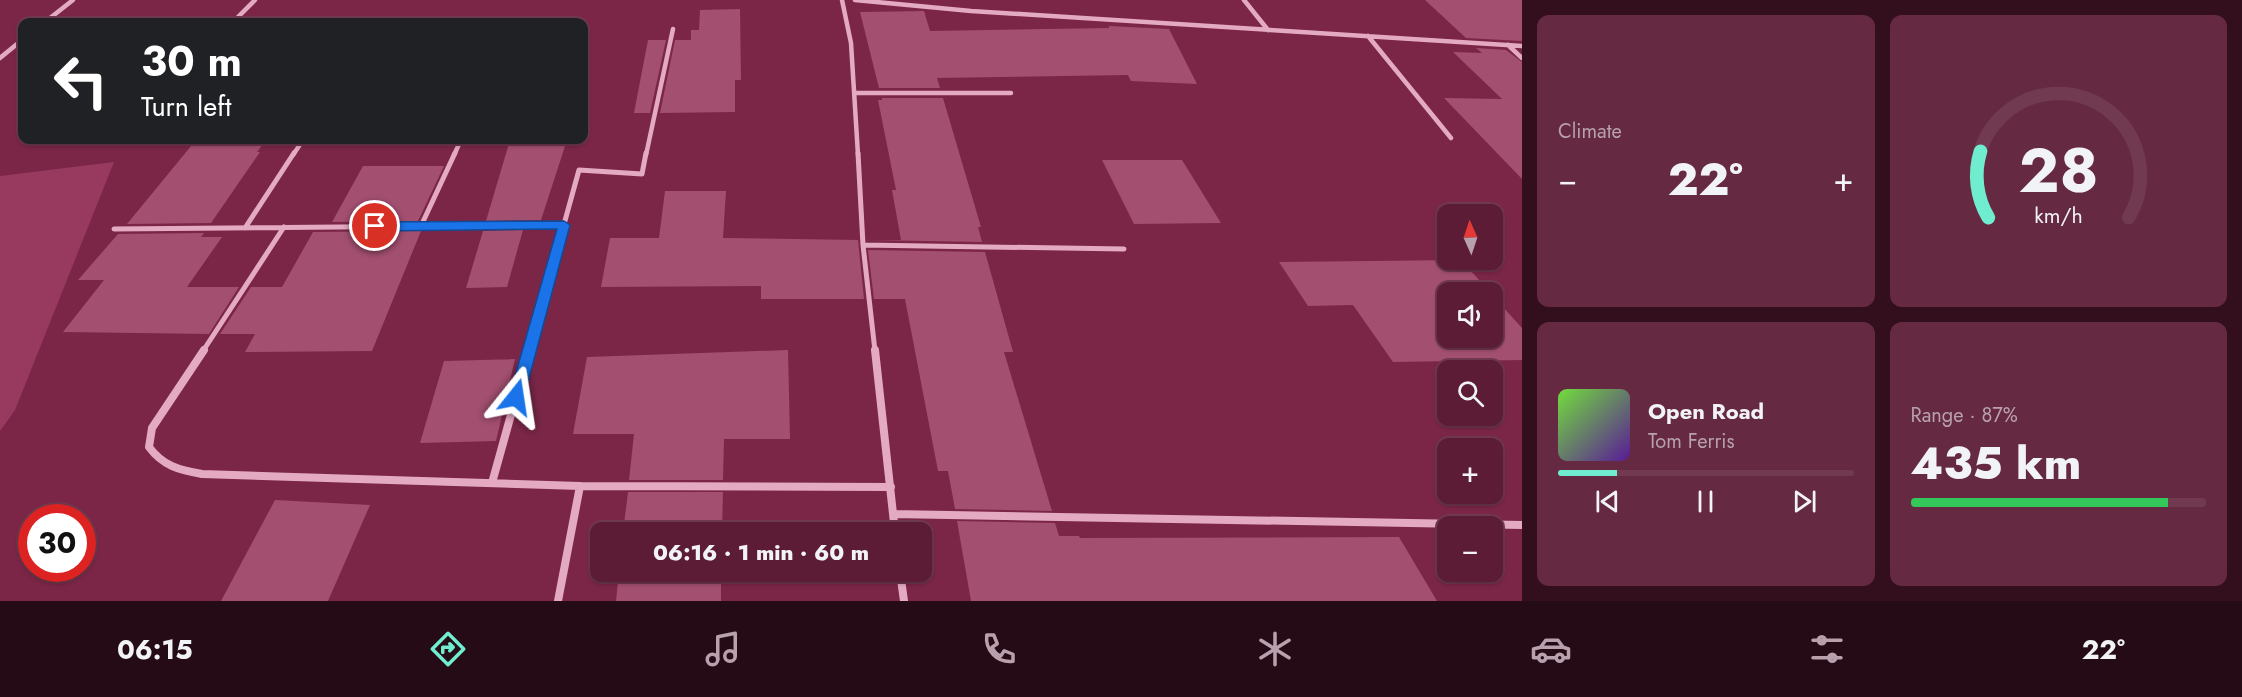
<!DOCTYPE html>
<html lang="en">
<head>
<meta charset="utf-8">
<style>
	body { margin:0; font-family:Jost,sans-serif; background:#652941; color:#f1f3f6; height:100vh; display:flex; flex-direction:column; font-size:22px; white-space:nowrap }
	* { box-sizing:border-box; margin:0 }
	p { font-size:20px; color:#b8a1ad }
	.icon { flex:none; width:33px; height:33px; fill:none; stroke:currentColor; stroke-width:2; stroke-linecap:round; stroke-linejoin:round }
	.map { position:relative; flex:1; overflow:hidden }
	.panel { display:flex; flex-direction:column; gap:15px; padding:15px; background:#330f1d; width:720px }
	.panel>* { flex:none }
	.hud { position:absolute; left:18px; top:18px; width:570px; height:126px; border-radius:12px; box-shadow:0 2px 4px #0004,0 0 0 2px #713a50; background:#202124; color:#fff; overflow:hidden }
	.needle { width:39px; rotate:357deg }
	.fabs { position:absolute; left:1437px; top:204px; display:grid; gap:12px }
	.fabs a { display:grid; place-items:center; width:66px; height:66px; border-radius:12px; background:#5c1c35; box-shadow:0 2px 4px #0004,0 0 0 2px #713a50; font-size:30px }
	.speed { position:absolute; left:18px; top:504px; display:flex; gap:12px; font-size:30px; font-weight:700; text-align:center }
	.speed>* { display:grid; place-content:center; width:78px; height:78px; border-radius:50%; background:#5c1c35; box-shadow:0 2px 4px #0004,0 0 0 2px #713a50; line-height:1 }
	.speed .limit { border:9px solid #d22; background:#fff; color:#111 }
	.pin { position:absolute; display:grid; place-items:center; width:51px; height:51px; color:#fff; margin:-26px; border:3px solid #fff; border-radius:50%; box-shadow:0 2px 6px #0007 }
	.me { position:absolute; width:66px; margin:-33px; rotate:15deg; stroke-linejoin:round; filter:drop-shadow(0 0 4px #0008) }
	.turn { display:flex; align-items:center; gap:21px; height:126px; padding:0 24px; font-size:27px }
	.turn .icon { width:78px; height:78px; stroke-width:2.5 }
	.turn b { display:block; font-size:42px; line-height:51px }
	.big { font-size:45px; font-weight:800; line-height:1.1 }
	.panel .widget { flex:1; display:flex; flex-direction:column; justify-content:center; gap:9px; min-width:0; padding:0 21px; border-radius:12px; background:#652941 }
	.panel .dial { align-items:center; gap:0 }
	.dial svg { height:156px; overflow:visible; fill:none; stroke:#713a50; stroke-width:7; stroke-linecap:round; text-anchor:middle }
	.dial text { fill:#f1f3f6; stroke:none }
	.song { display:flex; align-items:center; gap:18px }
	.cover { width:72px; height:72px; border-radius:9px; background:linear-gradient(135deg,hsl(100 70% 55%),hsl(270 70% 35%)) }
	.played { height:6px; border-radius:3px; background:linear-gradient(90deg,#70ecce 20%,#713a50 20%) }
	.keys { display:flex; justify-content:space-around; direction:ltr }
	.heat { display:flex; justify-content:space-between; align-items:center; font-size:33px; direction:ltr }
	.charge { height:9px; border-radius:4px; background:linear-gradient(90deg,#34c759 87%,#713a50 0) }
	.panel .tiles { flex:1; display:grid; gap:15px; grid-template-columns:repeat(2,1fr) }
	.trip { position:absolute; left:590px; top:522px; width:342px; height:60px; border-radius:12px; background:#5c1c35; box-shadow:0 2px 4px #0004,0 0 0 2px #713a50; font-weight:800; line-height:60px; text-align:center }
	.tabs { display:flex; height:96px; justify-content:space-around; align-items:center; background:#250b15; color:#b8a1ad }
	.tabs .icon { width:42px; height:42px }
	.tabs .on { color:#70ecce }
	.tabs b { font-size:27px; color:#f1f3f6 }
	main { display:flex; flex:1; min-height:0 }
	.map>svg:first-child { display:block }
	.green { fill:#983a60 }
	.building { fill:#a34f70 }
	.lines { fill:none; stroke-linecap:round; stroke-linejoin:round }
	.minor-far2 { stroke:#e4aac2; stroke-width:4.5 }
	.minor-far1 { stroke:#e4aac2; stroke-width:5 }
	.minor { stroke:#e4aac2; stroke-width:8 }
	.route { fill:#1a73e8; stroke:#114b97; stroke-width:1.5 }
</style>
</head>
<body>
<main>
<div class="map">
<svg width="1522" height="601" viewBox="0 0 1522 601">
	<rect width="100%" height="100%" fill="#7b2647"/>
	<!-- green -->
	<path class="green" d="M114,162L15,410L0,431V176Z"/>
	<!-- building -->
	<path class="building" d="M1425,0H1522V41L1466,38Z
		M740,9L741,80H735V112L660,113L675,40H691V30H699L700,10Z
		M924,11L930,31L1109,28V26L1169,29L1197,84L1131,81L1128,75L937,78L940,88H879L860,12Z
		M648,40H666L650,113H634Z
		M1476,48L1506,50L1522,62V179L1444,98L1502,99L1453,52L1482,53Z
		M882,98H943L981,227H978L982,242L868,240H901L892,190H896L878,100H882Z
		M196,140H266L257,152H260L211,223L127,224Z
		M510,140H567L541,220L486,221Z
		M1102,160H1182L1221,223L1134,224Z
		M363,166H444L418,221L332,222Z
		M665,191H726L723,238L858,240L864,299H761V286L601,287L610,238H659Z
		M523,230L507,287L466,288L483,231Z
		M421,231L372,351L245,352L255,334H220L251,287H282L313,232Z
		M204,233L201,237H222L187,287H239L209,334L63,332L104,280H78L118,234Z
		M868,250L985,252L1013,352H1004L1052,511L955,509L948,471H938L905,299H874Z
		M1461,260L1490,292H1448V338H1492V295L1522,328V360L1393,362L1353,305L1308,306L1279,262Z
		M788,350L790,439H724L723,480H629L634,434H573L587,357Z
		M515,359L496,441L420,443L444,361Z
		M628,492H723L722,532H623Z
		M275,500L370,505L328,601H221Z
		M957,521L1055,523L1059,536H1079L1080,538L1399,537L1437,601H971Z
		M619,572H721V601H616Z"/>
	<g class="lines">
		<!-- minor-far2 -->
		<path class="minor-far2" d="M842,0L851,43L858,155
			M855,0L971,11L1522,46
			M1244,0L1268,30
			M45,22L73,0
			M233,22L255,0
			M380,22L382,20
			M515,22L517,19
			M1368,36L1451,138
			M1508,45L1522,58
			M0,58L22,40
			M855,93H1011
			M293,155L303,140
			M454,155L461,140
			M646,155L673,29"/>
		<!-- minor-far1 -->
		<path class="minor-far1" d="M858,153L863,245L875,351
			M421,226L455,153
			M245,228L294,153
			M114,229L564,225
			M863,245L1124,249
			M203,351L284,227
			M529,351L579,170L642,174L646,153"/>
		<!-- minor -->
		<path class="minor" d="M204,350L152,428L149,447C163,466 179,470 202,474L580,486L891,487
			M875,350L895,532
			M492,483L529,350
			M893,514L1522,525
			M900,572L904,601
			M558,601L580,486"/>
	</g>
	<!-- route -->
	<path class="route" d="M564,221L570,225L524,397L522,401H511L509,397L557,229L375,231L369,226L375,222Z"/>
</svg>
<div class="fabs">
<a><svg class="needle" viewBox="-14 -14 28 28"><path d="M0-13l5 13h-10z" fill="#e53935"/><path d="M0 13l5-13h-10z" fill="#b8a1ad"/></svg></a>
<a><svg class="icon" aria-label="sound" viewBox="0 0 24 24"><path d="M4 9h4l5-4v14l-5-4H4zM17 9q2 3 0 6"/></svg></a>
<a><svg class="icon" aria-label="search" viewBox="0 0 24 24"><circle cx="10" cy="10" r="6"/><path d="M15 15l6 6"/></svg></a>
<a>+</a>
<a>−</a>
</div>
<div class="speed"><div class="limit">30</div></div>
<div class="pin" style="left:375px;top:226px;background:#d93025"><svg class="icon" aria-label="arrive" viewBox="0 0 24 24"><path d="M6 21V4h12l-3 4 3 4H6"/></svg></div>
<svg class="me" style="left:516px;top:397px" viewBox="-20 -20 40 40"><path d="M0-17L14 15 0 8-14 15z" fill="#1a73e8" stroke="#fff" stroke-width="4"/></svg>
<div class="trip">06:16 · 1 min · 60 m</div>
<div class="hud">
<div class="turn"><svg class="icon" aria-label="left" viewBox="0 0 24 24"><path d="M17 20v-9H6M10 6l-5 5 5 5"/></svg><div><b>30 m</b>Turn left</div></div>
</div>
</div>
<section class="panel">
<div class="tiles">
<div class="widget"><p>Climate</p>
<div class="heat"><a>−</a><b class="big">22°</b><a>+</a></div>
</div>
<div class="widget dial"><svg viewBox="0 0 100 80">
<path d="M14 69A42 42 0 1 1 86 69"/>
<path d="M14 69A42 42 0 0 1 10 35" stroke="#70ecce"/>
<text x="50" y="56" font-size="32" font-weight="700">28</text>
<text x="50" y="72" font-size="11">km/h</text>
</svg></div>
<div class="widget">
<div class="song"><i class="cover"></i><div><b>Open Road</b><p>Tom Ferris</p></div></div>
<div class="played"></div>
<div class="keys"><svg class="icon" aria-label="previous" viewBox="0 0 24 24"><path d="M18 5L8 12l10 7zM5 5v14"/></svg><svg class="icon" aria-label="pause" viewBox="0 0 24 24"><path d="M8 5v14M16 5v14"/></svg><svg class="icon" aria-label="next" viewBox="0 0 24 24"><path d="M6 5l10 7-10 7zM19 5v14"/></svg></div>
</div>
<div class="widget"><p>Range · 87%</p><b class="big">435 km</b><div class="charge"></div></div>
</div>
</section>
</main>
<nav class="tabs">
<b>06:15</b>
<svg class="icon on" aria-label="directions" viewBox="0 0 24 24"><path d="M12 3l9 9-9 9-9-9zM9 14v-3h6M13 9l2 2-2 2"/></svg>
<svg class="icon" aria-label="music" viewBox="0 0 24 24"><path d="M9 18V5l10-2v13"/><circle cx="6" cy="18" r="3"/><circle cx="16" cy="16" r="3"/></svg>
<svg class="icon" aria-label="phone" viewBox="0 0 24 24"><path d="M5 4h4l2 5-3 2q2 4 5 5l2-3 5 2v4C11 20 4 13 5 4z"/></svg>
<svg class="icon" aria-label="climate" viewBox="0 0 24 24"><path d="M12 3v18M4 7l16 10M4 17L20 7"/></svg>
<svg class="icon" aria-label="car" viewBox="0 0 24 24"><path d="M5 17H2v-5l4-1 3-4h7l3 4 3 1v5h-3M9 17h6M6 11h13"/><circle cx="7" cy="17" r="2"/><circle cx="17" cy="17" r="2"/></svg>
<svg class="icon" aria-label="filters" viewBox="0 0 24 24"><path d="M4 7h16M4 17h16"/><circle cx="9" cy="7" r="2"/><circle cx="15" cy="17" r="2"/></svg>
<b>22°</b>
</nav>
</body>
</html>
